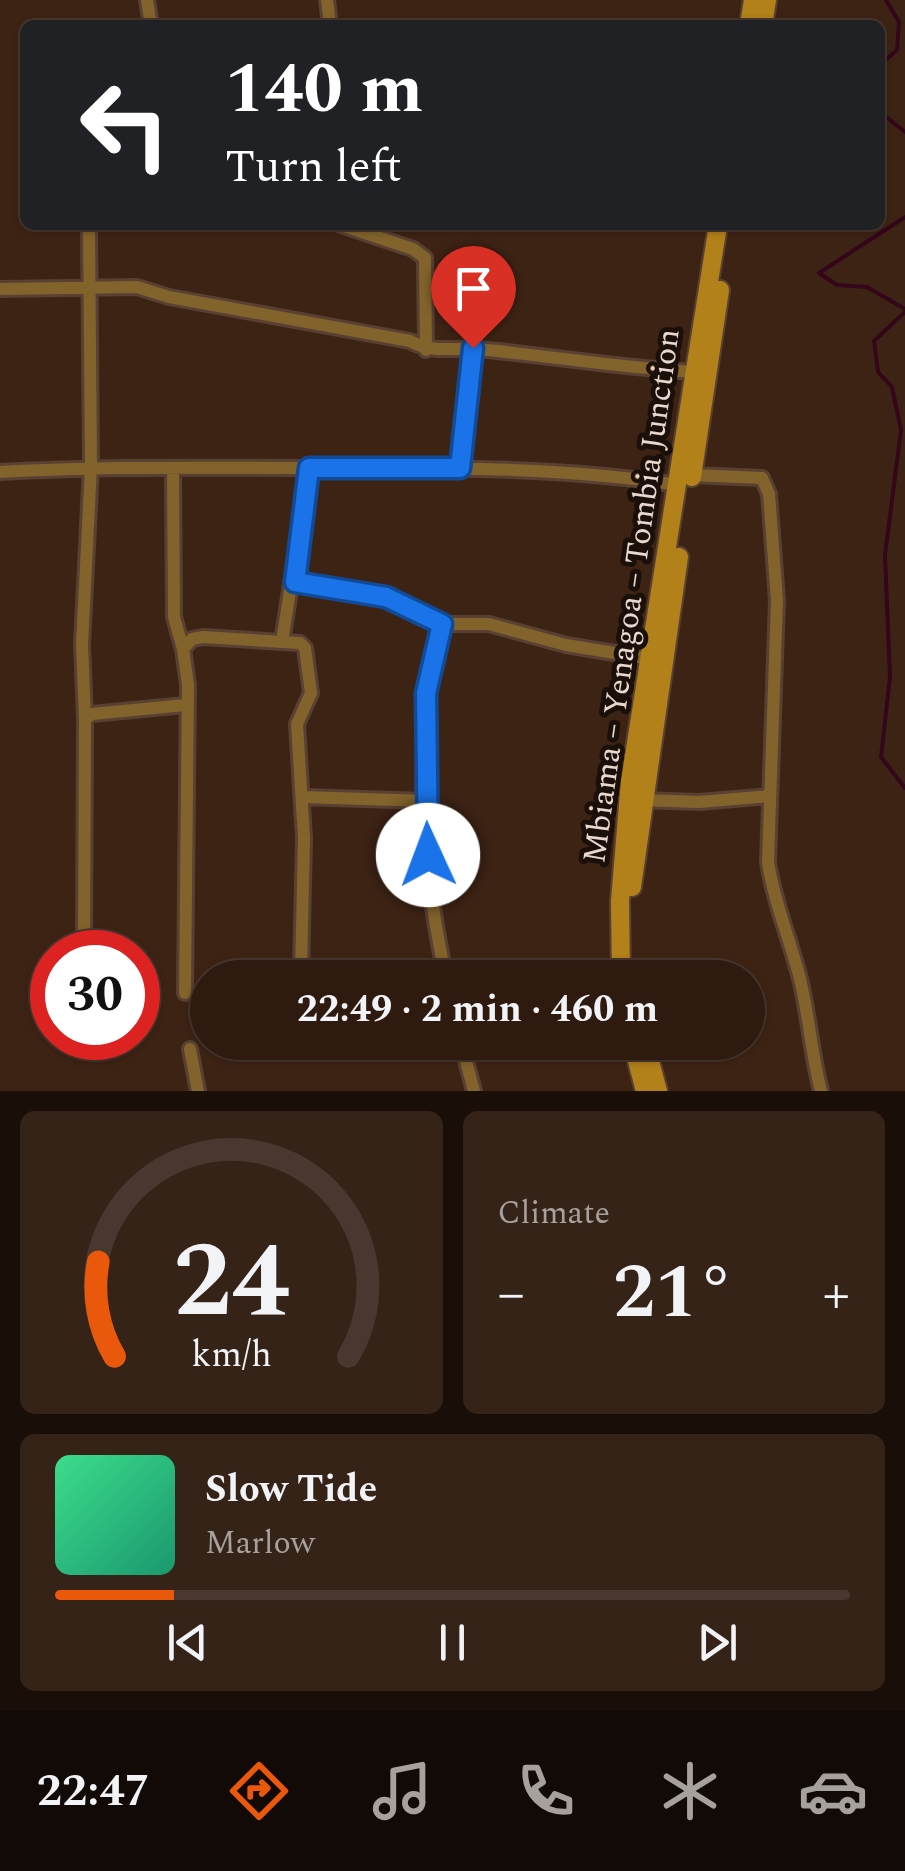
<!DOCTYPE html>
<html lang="en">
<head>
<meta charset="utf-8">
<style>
	body { margin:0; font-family:Spectral,serif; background:#362318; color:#f1f3f6; height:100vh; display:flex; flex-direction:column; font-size:38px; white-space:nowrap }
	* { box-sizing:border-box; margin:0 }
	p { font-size:32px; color:#a7a19e }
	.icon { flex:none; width:55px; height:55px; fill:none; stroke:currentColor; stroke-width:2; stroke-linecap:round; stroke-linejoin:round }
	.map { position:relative; height:1091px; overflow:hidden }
	.drawer { display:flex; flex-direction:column; gap:20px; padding:20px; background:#190e08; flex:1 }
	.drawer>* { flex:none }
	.top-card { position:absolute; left:20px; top:20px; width:865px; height:210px; border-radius:15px; box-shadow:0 2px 8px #0004,0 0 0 2px #49382f; background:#202124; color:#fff; overflow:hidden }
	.speed { position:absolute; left:30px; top:930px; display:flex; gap:20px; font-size:50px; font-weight:700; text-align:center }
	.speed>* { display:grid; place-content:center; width:130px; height:130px; border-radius:50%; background:#2e1a0f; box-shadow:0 2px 8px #0004,0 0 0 2px #49382f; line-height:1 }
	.speed .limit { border:15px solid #d22; background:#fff; color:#111 }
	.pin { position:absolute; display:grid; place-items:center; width:85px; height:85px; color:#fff; margin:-102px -42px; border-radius:50% 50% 50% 0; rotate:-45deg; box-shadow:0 0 10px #0007 }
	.pin .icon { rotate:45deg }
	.me { position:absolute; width:110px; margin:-55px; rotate:358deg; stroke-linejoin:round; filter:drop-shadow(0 0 8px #0008) }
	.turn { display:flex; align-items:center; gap:35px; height:210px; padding:0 40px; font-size:45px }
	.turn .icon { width:130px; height:130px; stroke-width:2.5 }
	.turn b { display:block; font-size:70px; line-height:85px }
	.big { font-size:75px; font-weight:700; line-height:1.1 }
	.drawer .tile { flex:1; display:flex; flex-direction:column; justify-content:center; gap:15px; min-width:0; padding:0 35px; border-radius:15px; background:#362318 }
	.drawer .dial { align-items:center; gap:0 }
	.dial svg { height:260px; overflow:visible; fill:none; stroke:#49382f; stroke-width:7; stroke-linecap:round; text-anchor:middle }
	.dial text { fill:#f1f3f6; stroke:none }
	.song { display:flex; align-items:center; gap:30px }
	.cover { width:120px; height:120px; border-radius:15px; background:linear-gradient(135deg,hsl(150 70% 55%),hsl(160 70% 35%)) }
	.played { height:10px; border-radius:5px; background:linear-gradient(90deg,#ea580c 15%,#49382f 15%) }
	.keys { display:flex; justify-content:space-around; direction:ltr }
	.heat { display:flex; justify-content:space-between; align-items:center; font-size:55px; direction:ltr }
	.drawer .tiles { flex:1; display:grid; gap:20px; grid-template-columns:1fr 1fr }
	.tile:last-child { grid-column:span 2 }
	.trip { position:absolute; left:190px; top:960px; width:575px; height:100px; border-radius:50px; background:#2e1a0f; box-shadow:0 2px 8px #0004,0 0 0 2px #49382f; font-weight:700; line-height:100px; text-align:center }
	.menu { display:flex; height:160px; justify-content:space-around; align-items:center; background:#120a06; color:#a7a19e }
	.menu .icon { width:70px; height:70px }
	.menu .selected { color:#ea580c }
	.menu b { font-size:45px; color:#f1f3f6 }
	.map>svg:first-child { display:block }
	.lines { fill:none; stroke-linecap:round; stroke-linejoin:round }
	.stream { stroke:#33061a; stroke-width:4 }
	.minor-casing { stroke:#594032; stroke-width:18 }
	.secondary-casing { stroke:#594032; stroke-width:22 }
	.minor { stroke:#82632b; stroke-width:12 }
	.secondary { stroke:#b3811a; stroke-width:18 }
	.route-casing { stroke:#114b97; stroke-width:25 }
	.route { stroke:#1a73e8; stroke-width:18 }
	.labels { text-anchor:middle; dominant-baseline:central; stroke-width:10; stroke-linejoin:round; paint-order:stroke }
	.street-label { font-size:32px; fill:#e9d8ce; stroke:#1b1009 }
</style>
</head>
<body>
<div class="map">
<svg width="905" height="1091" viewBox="0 0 905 1091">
	<rect width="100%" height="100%" fill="#3d2314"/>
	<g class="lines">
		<!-- stream -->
		<path class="stream" d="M880,65L897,50L899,22L886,0
			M880,112L905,132
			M905,217L819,273L837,285L867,287L905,309
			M905,312L874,341L878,372L892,387L901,430L885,555L890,677L881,757L905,788"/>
		<!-- minor casing -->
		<g class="minor-casing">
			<path id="minor" d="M147,0L151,25
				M327,0L330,25
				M341,225L413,249L425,258L426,350
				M0,289L137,287L169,297L410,341C433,354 453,347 478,349C551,356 621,368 695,372
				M173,468L174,617L183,649
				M460,468L473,348
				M0,472C104,466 208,468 313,468C436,468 557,466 678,485
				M692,475L762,478L769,494L777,600L768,862C774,902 789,937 799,975C809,1013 811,1053 821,1091
				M295,582L386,597L442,624H489L566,645L651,659
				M442,624C413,738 421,863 446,978
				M282,642L300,643L305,648L311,693L297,724L304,838L301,972
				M85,719L82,644L91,467L89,225
				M303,797L426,801
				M641,800L699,802L769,796
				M84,952L85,719L92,714L185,705
				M185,993L188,685L183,649L192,639L203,637L282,642L309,468
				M461,1042L474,1091
				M190,1049L198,1091"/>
		</g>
		<!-- secondary casing -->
		<g class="secondary-casing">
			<path id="secondary" d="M749,25L753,0
				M763,25L767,0
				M692,477L720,290
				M632,887L679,557
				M621,978L620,901L630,781L718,225
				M632,1042L645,1091
				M645,1042L658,1091"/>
		</g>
		<!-- minor -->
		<use href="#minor" class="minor"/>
		<!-- secondary -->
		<use href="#secondary" class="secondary"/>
	</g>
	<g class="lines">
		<!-- route casing -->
		<g class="route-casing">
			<path id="route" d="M428,855L426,693L442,624L386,597L295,582L309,468H460L473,348"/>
		</g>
		<!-- route -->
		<use href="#route" class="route"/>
	</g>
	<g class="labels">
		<!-- street labels -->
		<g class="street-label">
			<text transform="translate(632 596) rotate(-82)">Mbiama – Yenagoa – Tombia Junction</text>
		</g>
	</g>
</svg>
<div class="speed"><div class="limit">30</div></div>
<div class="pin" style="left:473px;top:348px;background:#d93025"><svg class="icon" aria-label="arrive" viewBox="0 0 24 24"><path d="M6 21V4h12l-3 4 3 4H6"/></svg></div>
<svg class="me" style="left:428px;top:855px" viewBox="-20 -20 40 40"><circle r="19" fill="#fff"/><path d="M0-13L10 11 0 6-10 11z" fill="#1a73e8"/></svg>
<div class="trip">22:49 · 2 min · 460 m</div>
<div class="top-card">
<div class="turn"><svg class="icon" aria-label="left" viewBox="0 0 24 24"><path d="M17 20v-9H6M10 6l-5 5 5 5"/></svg><div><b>140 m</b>Turn left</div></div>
</div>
</div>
<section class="drawer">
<div class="tiles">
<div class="tile dial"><svg viewBox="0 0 100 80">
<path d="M14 69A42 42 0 1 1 86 69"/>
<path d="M14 69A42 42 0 0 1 9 40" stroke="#ea580c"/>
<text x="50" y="56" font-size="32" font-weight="700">24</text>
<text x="50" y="72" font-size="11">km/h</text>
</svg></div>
<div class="tile"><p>Climate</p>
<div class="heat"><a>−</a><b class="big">21°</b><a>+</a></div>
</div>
<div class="tile">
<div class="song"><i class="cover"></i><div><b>Slow Tide</b><p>Marlow</p></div></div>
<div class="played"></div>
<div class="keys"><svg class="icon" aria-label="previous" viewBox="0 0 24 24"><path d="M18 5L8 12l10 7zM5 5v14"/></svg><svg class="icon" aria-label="pause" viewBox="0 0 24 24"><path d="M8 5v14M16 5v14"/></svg><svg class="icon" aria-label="next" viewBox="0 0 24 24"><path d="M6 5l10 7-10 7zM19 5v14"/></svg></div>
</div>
</div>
</section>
<nav class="menu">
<b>22:47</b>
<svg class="icon selected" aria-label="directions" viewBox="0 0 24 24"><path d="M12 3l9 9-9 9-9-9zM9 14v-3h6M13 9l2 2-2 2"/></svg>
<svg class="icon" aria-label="music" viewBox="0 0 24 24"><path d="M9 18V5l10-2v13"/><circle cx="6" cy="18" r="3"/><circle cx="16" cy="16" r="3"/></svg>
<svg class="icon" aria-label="phone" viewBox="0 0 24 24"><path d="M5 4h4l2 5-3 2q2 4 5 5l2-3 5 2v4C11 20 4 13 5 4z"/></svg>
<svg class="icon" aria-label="climate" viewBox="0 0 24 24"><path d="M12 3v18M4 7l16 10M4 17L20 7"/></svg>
<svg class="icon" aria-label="car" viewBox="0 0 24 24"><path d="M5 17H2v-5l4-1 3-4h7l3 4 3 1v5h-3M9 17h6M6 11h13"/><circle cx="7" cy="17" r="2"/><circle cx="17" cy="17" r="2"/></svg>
</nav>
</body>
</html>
